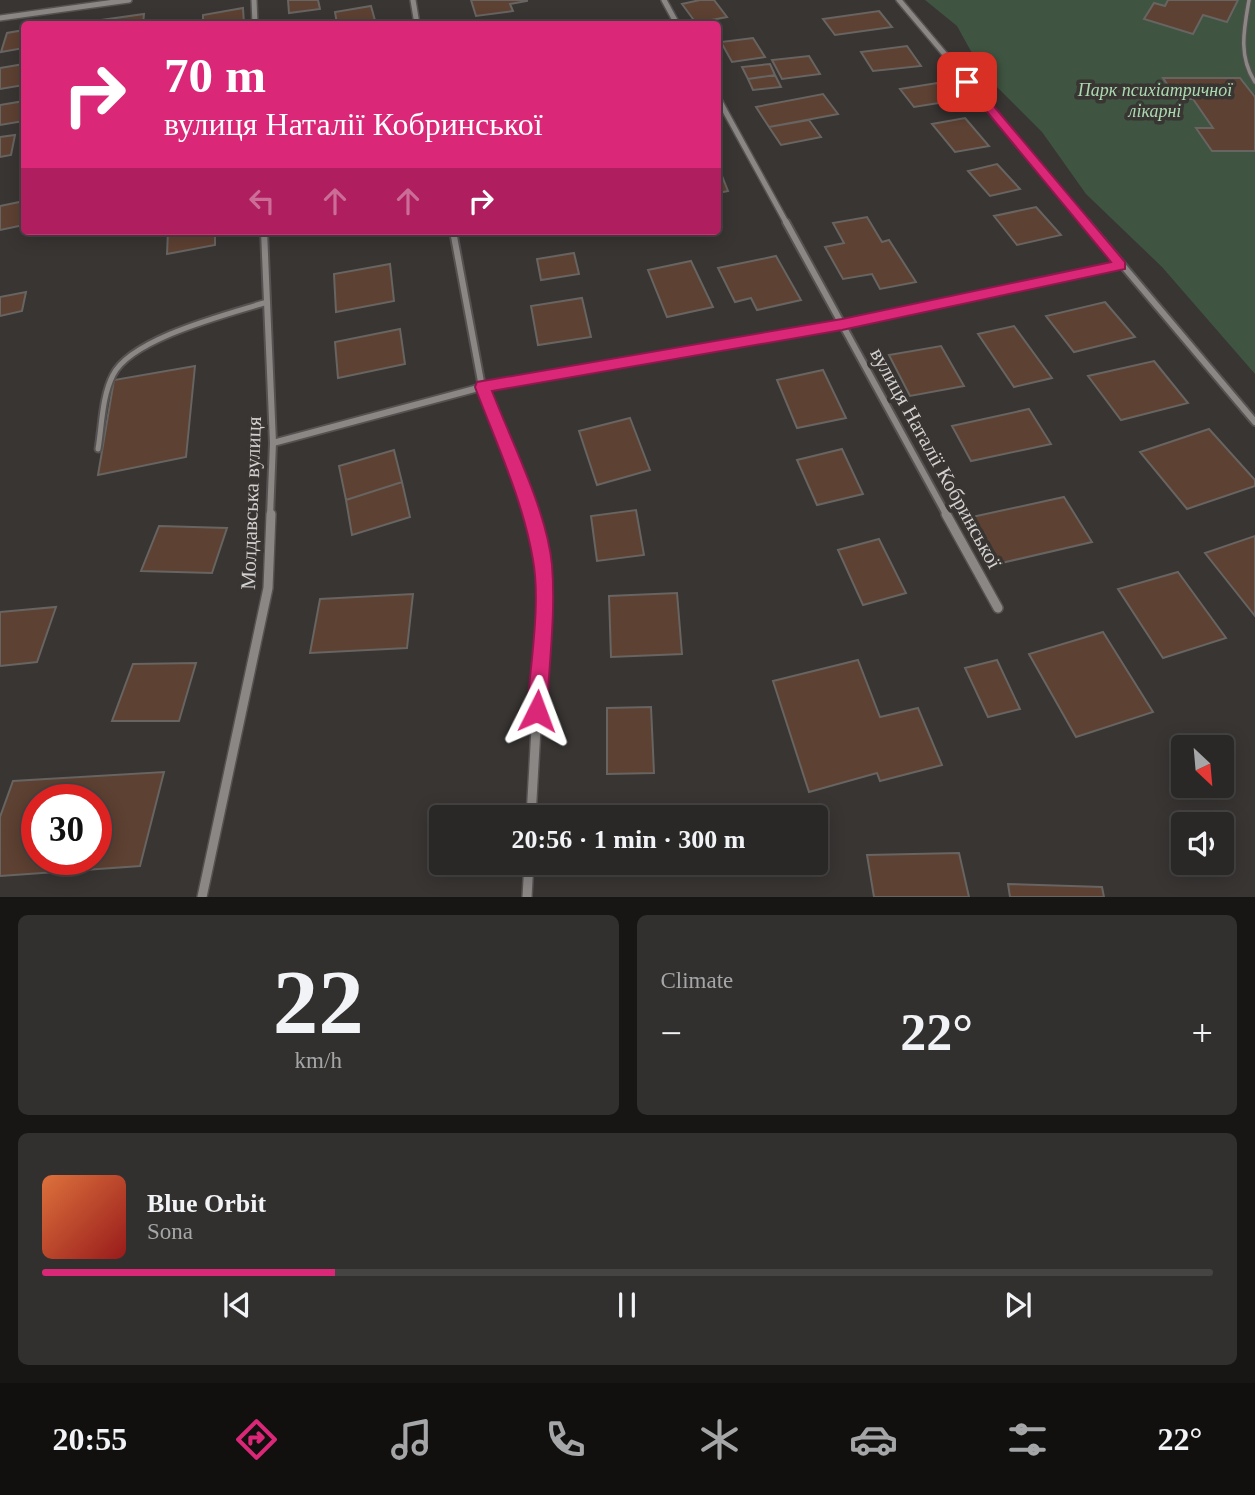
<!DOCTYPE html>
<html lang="en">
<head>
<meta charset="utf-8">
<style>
	body { margin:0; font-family:"Times New Roman",serif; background:#32302e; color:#f1f3f6; height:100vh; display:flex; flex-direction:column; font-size:26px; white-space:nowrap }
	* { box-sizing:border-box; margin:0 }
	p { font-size:23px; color:#a5a6a7 }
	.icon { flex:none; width:38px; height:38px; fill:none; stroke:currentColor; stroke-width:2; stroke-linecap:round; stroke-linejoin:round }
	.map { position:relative; height:897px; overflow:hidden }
	.side { display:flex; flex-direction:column; gap:18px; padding:18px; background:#171615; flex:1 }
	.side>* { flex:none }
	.guide { position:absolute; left:21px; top:21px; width:700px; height:214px; border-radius:7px; box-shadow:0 4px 18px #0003,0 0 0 2px #464443; background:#db2777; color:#fff; overflow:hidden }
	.needle { width:46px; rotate:154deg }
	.controls { position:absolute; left:1171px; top:735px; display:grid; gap:14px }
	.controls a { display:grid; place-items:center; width:63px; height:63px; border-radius:7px; background:#2a2826; box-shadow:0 4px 18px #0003,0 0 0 2px #464443; font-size:35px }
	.speed { position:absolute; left:21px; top:784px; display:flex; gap:14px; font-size:35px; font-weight:700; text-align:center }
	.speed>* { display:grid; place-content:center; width:91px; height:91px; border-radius:50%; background:#2a2826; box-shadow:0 4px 18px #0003,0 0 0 2px #464443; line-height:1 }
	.speed .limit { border:10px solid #d22; background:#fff; color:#111 }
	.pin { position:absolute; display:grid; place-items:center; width:60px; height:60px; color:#fff; margin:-30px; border-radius:14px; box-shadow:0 4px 10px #0006 }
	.me { position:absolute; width:77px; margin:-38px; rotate:3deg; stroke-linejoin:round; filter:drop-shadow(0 0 5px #0008) }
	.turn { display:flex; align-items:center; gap:24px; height:147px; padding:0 28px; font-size:32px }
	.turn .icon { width:91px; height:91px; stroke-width:2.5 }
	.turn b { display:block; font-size:49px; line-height:60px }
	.lanes { display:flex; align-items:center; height:66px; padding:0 28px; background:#0003; justify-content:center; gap:35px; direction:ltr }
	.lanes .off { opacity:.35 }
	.big { font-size:52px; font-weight:800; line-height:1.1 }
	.side .widget { flex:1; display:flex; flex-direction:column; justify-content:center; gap:10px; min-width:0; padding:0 24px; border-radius:10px; background:#32302e }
	.side .dial { align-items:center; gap:0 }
	.dial b { font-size:91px; line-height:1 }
	.song { display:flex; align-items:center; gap:21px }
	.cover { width:84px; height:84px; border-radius:10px; background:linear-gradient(135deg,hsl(20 70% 55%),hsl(0 70% 35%)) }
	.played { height:7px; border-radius:4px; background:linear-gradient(90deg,#db2777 25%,#464443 25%) }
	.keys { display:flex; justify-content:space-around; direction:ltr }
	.heat { display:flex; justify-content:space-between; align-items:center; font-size:38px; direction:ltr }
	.side .tiles { flex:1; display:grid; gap:18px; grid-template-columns:1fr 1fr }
	.widget:last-child { grid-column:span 2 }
	.trip { position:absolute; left:429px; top:805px; width:399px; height:70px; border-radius:7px; background:#2a2826; box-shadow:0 4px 18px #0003,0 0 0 2px #464443; font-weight:800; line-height:70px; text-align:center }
	.tab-bar { display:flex; height:112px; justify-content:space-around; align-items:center; background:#11100f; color:#a5a6a7 }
	.tab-bar .icon { width:49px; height:49px }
	.tab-bar .on { color:#db2777 }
	.tab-bar b { font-size:32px; color:#f1f3f6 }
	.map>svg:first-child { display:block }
	.green { fill:#3f5441 }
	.building { fill:#5d4132; stroke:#676462; stroke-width:2; fill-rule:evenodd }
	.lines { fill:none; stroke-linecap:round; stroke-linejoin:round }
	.lane-far1-casing { stroke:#555251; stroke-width:6 }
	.lane-casing { stroke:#555251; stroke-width:9 }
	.street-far2-casing { stroke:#555251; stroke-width:8 }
	.street-far1-casing { stroke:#555251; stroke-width:10 }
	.street-casing { stroke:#555251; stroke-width:12 }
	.lane-far1 { stroke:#8a8785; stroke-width:3.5 }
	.lane { stroke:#8a8785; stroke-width:5 }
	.street-far2 { stroke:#8a8785; stroke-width:5 }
	.street-far1 { stroke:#8a8785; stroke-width:6 }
	.street { stroke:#8a8785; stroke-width:9 }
	.route { fill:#db2777; stroke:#8e194d; stroke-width:2 }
	.labels { text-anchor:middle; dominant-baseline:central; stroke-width:7; stroke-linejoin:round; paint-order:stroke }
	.far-park-label { font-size:18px; font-style:italic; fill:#acdab0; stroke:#383533 }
	.street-label { font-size:21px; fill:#d3d1d0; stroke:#383533 }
</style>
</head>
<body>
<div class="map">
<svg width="1255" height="897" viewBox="0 0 1255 897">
	<rect width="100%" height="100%" fill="#383533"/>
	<!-- green -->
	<path class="green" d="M925,0H1255V374L1162,267L1086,194L1042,132L983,73L957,26Z"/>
	<!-- building -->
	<path class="building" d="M288,0H318L320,9L289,13Z
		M471,0H527V1L510,4L513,11L476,16Z
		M700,0H714L727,17L696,23L682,4Z
		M1168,0H1238L1227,22L1203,15L1193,34L1144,19L1154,3L1165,6Z
		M371,6L376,24H337L335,12Z
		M243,8L244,24H203V15Z
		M879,11L892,27L835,35L823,19Z
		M144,14L143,24H79L80,23Z
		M24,30V48L1,52L7,33Z
		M753,38L765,57L732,62L721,42Z
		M907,46L921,66L873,71L861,52Z
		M809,56L820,74L782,79L772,60Z
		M24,64V85L0,89V68Z
		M770,64L775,75L748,79L742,67Z
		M775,75L781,87L753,90L748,79Z
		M1163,78H1240L1255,97V151H1212L1196,128H1213L1193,99H1177Z
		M937,83L951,101L914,107L900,89Z
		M823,94L838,114L769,127L756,107Z
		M24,101V121L0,125V105Z
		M965,118L989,146L955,152L932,124Z
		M809,120L821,137L781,145L769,127Z
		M15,135L11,155L0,157V137Z
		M997,164L1020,189L990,196L968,171Z
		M718,166L728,191L718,193Z
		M24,201V225L0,230V206Z
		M1036,207L1061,235L1017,245L994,216Z
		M867,217L882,242L889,240L916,282L880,289L872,274L843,279L825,247L844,243L833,223Z
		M168,231H215V245L167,254Z
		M574,253L579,274L541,280L537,259Z
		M776,256L801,300L757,310L751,298L735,302L718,268Z
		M691,261L713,307L667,317L648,270Z
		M390,264L394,301L336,312L334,274Z
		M26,292L22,311L0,316V297Z
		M582,298L591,337L538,345L531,306Z
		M1105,302L1135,337L1074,352L1046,316Z
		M1014,326L1052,378L1014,387L978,334Z
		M400,329L405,364L338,378L335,342Z
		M941,346L964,386L910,396L889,355Z
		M1154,361L1188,403L1121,420L1088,376Z
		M195,366L186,457L98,475L114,380Z
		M823,370L846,418L797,428L777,380Z
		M1029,409L1051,444L971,461L952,426Z
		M630,418L650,470L597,485L579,431Z
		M1209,429L1255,480V486L1187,509L1140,452Z
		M842,449L863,494L817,505L797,460Z
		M394,450L402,482L346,500L339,466Z
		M402,482L410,517L352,535L346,500Z
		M1064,497L1092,542L997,564L972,517Z
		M636,510L644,555L597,561L591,516Z
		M159,526L227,528L212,573L141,571Z
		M1255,536V616L1205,553Z
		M879,539L906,593L863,605L838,550Z
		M1178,572L1226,638L1163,658L1118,589Z
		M677,593L682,654L611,657L609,596Z
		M413,594L407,648L310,653L320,599Z
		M56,607L37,662L0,666V612Z
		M1103,632L1153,712L1076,737L1029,654Z
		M858,660L880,717L918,708L942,765L880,781L877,773L809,792L773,681Z
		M997,660L1020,709L988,717L965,668Z
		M196,663L179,721H112L133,664Z
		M651,707L654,773L607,774V708Z
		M164,772L140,866L0,876V817L13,781ZM37,800H96V859H37Z
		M959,853L969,897H874L867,855Z
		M1008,884L1102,887L1104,897H1010Z"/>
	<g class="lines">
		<!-- lane-far1 casing -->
		<g class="lane-far1-casing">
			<path id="lane-far1" d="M1249,0C1244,29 1238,56 1255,82"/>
		</g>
		<!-- lane casing -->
		<g class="lane-casing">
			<path id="lane" d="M98,449C102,425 102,396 113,375C131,338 229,314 267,302"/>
		</g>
		<!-- street-far2 casing -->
		<g class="street-far2-casing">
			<path id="street-far2" d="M254,0L255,24
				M413,0L417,24
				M664,0L677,24
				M899,0L1088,224
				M0,18L129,0
				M718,98L787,224"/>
		</g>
		<!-- street-far1 casing -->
		<g class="street-far1-casing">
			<path id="street-far1" d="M786,222L947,516
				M1086,222L1255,422
				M264,231L273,443L270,516
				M453,231L482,387L532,516
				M273,443L482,387L842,325L1121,265"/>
		</g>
		<!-- street casing -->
		<g class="street-casing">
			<path id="street" d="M946,514L998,608
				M531,817L543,605V563L532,514
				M202,897L268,588L271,514
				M527,897L529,863"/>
		</g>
		<!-- lane-far1 -->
		<use href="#lane-far1" class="lane-far1"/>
		<!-- lane -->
		<use href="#lane" class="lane"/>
		<!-- street-far2 -->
		<use href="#street-far2" class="street-far2"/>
		<!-- street-far1 -->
		<use href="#street-far1" class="street-far1"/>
		<!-- street -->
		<use href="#street" class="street"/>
	</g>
	<!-- route -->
	<path class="route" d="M964,79H971L1125,262V269L842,330L492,391C512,443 547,511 552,565C556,613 549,663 547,711L544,718L537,721L530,718L527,711C530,666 541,604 533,560C523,500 496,443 475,387L477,382L842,319L1111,262L964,84Z"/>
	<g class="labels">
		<!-- far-park labels -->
		<g class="far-park-label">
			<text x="1155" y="90">Парк психіатричної<tspan x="1155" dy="21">лікарні</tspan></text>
		</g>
		<!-- street labels -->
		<g class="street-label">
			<text transform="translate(936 458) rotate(61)">вулиця Наталії Кобринської</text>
			<text transform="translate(251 503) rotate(-88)">Молдавська вулиця</text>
		</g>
	</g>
</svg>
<div class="controls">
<a><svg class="needle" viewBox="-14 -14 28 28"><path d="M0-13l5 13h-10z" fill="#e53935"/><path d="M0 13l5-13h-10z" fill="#a5a6a7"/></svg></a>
<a><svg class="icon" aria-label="sound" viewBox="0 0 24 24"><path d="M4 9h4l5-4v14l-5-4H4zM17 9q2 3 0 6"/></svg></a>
</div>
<div class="speed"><div class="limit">30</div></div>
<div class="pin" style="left:967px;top:82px;background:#d93025"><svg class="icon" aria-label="arrive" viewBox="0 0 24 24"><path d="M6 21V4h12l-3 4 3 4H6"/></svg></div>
<svg class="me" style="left:537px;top:711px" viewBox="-20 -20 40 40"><path d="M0-17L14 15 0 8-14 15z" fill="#db2777" stroke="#fff" stroke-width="4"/></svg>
<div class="trip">20:56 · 1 min · 300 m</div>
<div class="guide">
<div class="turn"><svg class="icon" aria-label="right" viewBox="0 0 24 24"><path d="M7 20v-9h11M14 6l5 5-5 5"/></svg><div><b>70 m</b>вулиця Наталії Кобринської</div></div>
<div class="lanes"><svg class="icon off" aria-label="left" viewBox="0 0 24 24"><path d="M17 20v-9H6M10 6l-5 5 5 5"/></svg><svg class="icon off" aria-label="ahead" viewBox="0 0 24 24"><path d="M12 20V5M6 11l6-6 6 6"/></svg><svg class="icon off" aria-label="ahead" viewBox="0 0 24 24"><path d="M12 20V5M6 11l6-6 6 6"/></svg><svg class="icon" aria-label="right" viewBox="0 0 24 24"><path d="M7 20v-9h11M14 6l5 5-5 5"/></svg></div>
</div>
</div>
<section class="side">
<div class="tiles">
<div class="widget dial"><b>22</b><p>km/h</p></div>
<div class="widget"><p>Climate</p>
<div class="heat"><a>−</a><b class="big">22°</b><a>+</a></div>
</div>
<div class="widget">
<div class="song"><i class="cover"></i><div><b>Blue Orbit</b><p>Sona</p></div></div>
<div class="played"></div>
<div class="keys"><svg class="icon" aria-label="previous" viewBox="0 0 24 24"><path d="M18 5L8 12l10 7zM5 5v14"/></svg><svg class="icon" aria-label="pause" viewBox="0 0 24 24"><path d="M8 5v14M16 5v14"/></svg><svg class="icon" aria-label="next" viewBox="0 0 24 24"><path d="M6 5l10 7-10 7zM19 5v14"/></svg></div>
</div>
</div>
</section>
<nav class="tab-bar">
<b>20:55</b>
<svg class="icon on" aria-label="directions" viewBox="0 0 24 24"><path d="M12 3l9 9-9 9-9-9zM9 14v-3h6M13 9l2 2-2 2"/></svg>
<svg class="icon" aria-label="music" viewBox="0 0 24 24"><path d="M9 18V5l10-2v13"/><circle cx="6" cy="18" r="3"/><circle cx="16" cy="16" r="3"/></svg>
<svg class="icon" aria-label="phone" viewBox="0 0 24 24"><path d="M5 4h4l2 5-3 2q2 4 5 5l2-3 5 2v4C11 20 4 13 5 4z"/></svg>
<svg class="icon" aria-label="climate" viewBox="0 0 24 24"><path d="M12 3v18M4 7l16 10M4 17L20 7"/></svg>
<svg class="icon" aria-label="car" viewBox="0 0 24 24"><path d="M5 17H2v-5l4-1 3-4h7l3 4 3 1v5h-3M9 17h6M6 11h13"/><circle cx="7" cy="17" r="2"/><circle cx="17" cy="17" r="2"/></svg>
<svg class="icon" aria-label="filters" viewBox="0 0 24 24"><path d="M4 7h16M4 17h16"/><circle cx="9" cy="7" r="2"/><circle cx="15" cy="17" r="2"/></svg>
<b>22°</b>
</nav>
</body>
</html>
